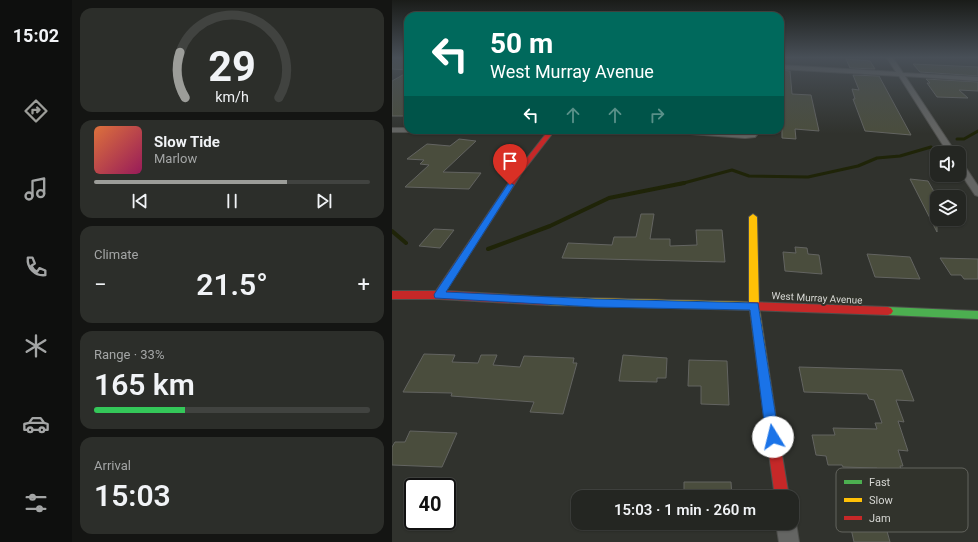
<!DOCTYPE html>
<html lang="en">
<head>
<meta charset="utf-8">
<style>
	body { margin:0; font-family:Roboto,sans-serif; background:#2c2e2a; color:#f1f3f6; height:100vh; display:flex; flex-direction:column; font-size:15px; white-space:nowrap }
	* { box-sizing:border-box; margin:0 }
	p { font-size:13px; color:#a3a5a5 }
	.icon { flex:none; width:22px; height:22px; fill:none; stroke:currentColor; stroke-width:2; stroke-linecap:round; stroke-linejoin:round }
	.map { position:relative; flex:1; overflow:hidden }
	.sheet { display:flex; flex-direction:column; gap:8px; padding:8px; background:#141513; width:320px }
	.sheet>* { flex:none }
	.banner { position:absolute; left:12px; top:12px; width:380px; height:122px; border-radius:12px; box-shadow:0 1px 3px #0004,0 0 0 1px #414340; background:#00695c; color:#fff; overflow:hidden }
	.tools { position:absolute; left:538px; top:146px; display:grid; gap:8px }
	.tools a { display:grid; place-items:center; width:36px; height:36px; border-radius:8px; background:#242622; box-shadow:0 1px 3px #0004,0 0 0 1px #414340; font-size:20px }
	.speed { position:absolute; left:12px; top:478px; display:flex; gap:8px; font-size:20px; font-weight:700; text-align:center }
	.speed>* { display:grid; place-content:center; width:52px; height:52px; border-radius:50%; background:#242622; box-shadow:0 1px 3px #0004,0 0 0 1px #414340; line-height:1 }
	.speed .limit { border:2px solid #111; border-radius:6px; background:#fff; color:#111 }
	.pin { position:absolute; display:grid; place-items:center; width:34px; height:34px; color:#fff; margin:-41px -17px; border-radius:50% 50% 50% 0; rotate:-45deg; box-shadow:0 0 4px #0007 }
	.pin .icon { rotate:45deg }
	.me { position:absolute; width:44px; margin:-22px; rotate:351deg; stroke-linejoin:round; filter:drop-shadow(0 0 3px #0008) }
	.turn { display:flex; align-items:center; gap:14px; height:84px; padding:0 20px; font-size:18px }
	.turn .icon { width:52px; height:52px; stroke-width:2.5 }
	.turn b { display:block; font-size:28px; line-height:34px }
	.lanes { display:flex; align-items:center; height:38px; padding:0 20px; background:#0003; justify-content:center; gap:20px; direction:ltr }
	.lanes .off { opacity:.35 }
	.big { font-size:30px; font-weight:600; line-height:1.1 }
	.sheet .tile { flex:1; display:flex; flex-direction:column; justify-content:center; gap:6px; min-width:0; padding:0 14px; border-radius:12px; background:#2c2e2a }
	.sheet .dial { align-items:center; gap:0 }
	.dial svg { height:104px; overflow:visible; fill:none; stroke:#414340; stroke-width:7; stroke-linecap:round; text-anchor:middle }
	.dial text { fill:#f1f3f6; stroke:none }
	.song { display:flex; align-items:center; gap:12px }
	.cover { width:48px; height:48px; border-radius:6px; background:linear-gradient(135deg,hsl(20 70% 55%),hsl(330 70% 35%)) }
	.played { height:4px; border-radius:2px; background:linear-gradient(90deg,#9c9d99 70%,#414340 70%) }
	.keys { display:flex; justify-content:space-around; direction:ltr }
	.heat { display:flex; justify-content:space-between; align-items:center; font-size:22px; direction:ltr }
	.charge { height:6px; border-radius:3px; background:linear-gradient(90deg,#34c759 33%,#414340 0) }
	.trip { position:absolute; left:179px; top:490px; width:228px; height:40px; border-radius:12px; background:#242622; box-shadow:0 1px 3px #0004,0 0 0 1px #414340; font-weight:600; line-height:40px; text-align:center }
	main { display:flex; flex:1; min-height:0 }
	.tab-bar { display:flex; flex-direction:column; width:72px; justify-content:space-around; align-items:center; background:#0e0f0e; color:#a3a5a5 }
	.tab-bar .icon { width:28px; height:28px }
	.tab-bar .selected { color:#9c9d99 }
	.tab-bar b { font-size:18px; color:#f1f3f6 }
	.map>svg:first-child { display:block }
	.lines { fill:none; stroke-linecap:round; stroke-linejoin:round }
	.stream-far1 { stroke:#1f2408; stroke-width:3 }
	.stream { stroke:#1f2408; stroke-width:4 }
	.building { fill:#4a4d3d; stroke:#636461 }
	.street-casing { stroke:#4e4f4c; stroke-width:2 }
	.fast-casing { stroke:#4e4f4c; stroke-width:2 }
	.slow-casing { stroke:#4e4f4c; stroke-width:2 }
	.jam-casing { stroke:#4e4f4c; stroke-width:2 }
	.street { fill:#646563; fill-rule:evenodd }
	.fast { fill:#4caf50; fill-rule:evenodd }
	.slow { fill:#ffc107; fill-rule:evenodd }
	.jam { fill:#c62828; fill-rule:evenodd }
	.route { fill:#1a73e8; stroke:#114b97 }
	.labels { text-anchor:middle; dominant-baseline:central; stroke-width:4; stroke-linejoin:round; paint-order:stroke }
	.street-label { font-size:10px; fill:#d6d7d3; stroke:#31332c }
	.key { fill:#31332c; stroke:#63645e; stroke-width:1 }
	.key-label { font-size:11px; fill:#d6d7d3 }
</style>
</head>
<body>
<main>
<nav class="tab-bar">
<b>15:02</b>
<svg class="icon selected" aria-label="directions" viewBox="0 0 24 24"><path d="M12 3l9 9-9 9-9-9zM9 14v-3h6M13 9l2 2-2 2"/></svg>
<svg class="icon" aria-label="music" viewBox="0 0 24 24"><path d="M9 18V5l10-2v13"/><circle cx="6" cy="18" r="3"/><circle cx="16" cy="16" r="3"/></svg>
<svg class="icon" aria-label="phone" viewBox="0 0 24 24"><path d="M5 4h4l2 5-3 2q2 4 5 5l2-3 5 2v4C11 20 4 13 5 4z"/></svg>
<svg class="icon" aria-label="climate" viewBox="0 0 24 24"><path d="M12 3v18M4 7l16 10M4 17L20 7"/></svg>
<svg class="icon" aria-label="car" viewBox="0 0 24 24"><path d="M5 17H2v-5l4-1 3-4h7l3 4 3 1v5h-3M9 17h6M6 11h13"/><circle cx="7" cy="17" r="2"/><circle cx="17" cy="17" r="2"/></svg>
<svg class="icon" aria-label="filters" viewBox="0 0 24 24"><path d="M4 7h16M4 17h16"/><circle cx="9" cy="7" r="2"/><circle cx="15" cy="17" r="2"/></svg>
</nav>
<section class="sheet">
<div class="tile dial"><svg viewBox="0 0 100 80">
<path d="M14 69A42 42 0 1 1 86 69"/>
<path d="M14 69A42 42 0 0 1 10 34" stroke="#9c9d99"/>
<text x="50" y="56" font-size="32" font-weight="700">29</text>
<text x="50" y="72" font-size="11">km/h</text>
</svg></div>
<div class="tile">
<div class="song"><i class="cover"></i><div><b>Slow Tide</b><p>Marlow</p></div></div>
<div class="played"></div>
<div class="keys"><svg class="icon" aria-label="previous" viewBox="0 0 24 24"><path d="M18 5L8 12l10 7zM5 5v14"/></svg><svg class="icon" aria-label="pause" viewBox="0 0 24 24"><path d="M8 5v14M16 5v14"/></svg><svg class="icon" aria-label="next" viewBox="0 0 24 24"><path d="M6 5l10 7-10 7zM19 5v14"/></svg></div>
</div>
<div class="tile"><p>Climate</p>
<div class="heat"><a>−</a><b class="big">21.5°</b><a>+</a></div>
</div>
<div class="tile"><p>Range · 33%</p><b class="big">165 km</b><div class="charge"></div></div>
<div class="tile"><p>Arrival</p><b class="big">15:03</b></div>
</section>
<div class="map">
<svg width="586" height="542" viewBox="0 0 586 542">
	<rect width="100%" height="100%" fill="#30322d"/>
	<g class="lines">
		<!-- stream-far1 -->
		<path class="stream-far1" d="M565,139H572L586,131
			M288,184L340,170L357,176L416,177L466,166L485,158L508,156L539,147"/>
		<!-- stream -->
		<path class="stream" d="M0,231L14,243
			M96,249L158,226L217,198L292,183"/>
	</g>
	<!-- building -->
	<path class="building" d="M0,58H16V70L0,69Z
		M454,59L478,61L483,69L458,68Z
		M521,64L586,67V76L528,72Z
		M388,70L398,71L400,94L419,95L427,131L403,129L404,139L390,138V125H388Z
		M16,72V116H0V81Z
		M461,75L487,76L519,135L473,131L461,99H463L460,89L467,90Z
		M534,79L586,82V91L567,90L576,98L545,97L535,83H538Z
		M67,139L84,141L51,172L89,173L77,189L13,187L37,165L28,164L32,160L15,159L35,144L58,146Z
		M518,179L536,181L545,197V232Z
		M249,214H262L258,239H278V246L305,245L304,230H330L333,262L170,258L176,243L220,245L222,237H244Z
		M42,229L62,230L48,248L27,246Z
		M403,247L415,248L416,254L427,255L430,274L393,271L391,252L404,253Z
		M475,254L518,257L528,279L483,277Z
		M548,258L586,259V279H572L569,275H559Z
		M32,354L63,355L60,362L86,363L89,355H105L101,365L128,367L132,356L182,358L181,363H185L171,414L138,412L142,402L59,396L60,393L11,392Z
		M231,355L275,358L274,378H265V382L227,381Z
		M297,360L335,361L337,405L309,404V386H296Z
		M407,367L510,370L522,401L504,400L512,422L506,421L516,451L506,450L511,466H508L518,499L492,496L485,468L451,467L450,465H436L434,456L424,455L420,435H443L441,428L485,429L483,423H490L482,400L477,399L475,394L412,392Z
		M18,431L65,433L50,467L0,465V447L3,442H13Z
		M292,482H339L340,497H292Z
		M455,511L490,513L498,542H462Z"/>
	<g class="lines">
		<!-- street casing -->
		<g class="street-casing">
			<path id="street" d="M495,58H501L511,73L586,77V81L513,76L564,153H556L507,76L388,69V65L504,72Z
				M0,128H16V130H22L18,132H0Z
				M267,130C295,130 323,133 351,133C358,134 362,130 369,130L363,137L353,138L271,132Z
				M567,161L570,162L586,186V196L583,195L567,171Z
				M400,516L404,523L407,542H387L384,523H400Z"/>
		</g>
		<!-- fast casing -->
		<g class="fast-casing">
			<path id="fast" d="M496,307L586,311V319L496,315L493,314L491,311L493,308Z"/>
		</g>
		<!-- slow casing -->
		<g class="slow-casing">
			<path id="slow" d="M361,214L365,217L367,306L385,425L383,429L379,431L375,429L373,425L358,310L155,305L152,304L150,301L152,298L155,297L357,302V217Z"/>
		</g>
		<!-- jam casing -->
		<g class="jam-casing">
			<path id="jam" d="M157,130H163L129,174L54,291L155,297L158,298L160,301L158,304L155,305L47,299H0V291H44L124,172Z
				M357,302L496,307L499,308L501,311L499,314L496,315L357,310L354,309L352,306L354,303Z
				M379,419L383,421L385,425L397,497H383L373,425L375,421Z"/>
		</g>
		<!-- street -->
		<use href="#street" class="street"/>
		<!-- fast -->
		<use href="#fast" class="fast"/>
		<!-- slow -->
		<use href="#slow" class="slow"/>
		<!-- jam -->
		<use href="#jam" class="jam"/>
	</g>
	<!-- sky -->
	<linearGradient id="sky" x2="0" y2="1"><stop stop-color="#1a1c19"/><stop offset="0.43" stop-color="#484f57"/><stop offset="1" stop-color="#484f57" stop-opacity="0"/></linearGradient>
	<rect width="586" height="134" fill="url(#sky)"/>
	<!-- route -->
	<path class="route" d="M118,183L122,185L54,292L203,299L366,303L387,437L385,442L381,444L376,442L374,437L358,310L203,307L43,298L42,295L43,293L116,184Z"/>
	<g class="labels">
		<!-- street labels -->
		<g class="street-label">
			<text transform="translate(425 298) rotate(3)">West Murray Avenue</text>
		</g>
	</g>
	<!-- legend -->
	<rect x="444" y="468" width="132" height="64" rx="6" class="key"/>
	<rect x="452" y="480" width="18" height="4" fill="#4caf50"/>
	<rect x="452" y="498" width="18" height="4" fill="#ffc107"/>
	<rect x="452" y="516" width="18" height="4" fill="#c62828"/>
	<g class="key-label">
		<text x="477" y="486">Fast</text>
		<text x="477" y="504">Slow</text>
		<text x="477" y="522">Jam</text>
	</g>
</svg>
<div class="tools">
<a><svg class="icon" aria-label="sound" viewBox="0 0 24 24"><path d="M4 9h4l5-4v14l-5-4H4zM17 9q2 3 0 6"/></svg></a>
<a><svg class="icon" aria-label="layers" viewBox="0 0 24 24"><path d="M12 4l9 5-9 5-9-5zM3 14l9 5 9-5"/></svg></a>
</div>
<div class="speed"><div class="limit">40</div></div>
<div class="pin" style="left:118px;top:185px;background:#d93025"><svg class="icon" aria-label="arrive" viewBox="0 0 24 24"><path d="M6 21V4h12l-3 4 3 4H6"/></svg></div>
<svg class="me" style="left:381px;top:437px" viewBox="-20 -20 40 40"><circle r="19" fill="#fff"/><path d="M0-13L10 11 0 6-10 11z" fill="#1a73e8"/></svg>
<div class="trip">15:03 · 1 min · 260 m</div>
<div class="banner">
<div class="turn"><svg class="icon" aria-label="left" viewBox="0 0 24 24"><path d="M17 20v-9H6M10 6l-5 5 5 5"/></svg><div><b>50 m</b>West Murray Avenue</div></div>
<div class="lanes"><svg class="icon" aria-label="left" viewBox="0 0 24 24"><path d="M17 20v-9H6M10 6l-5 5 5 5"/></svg><svg class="icon off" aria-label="ahead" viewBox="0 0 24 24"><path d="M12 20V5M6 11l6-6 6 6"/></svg><svg class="icon off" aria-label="ahead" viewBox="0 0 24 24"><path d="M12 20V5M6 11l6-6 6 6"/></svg><svg class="icon off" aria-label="right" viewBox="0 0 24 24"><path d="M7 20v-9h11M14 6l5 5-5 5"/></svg></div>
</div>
</div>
</main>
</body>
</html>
